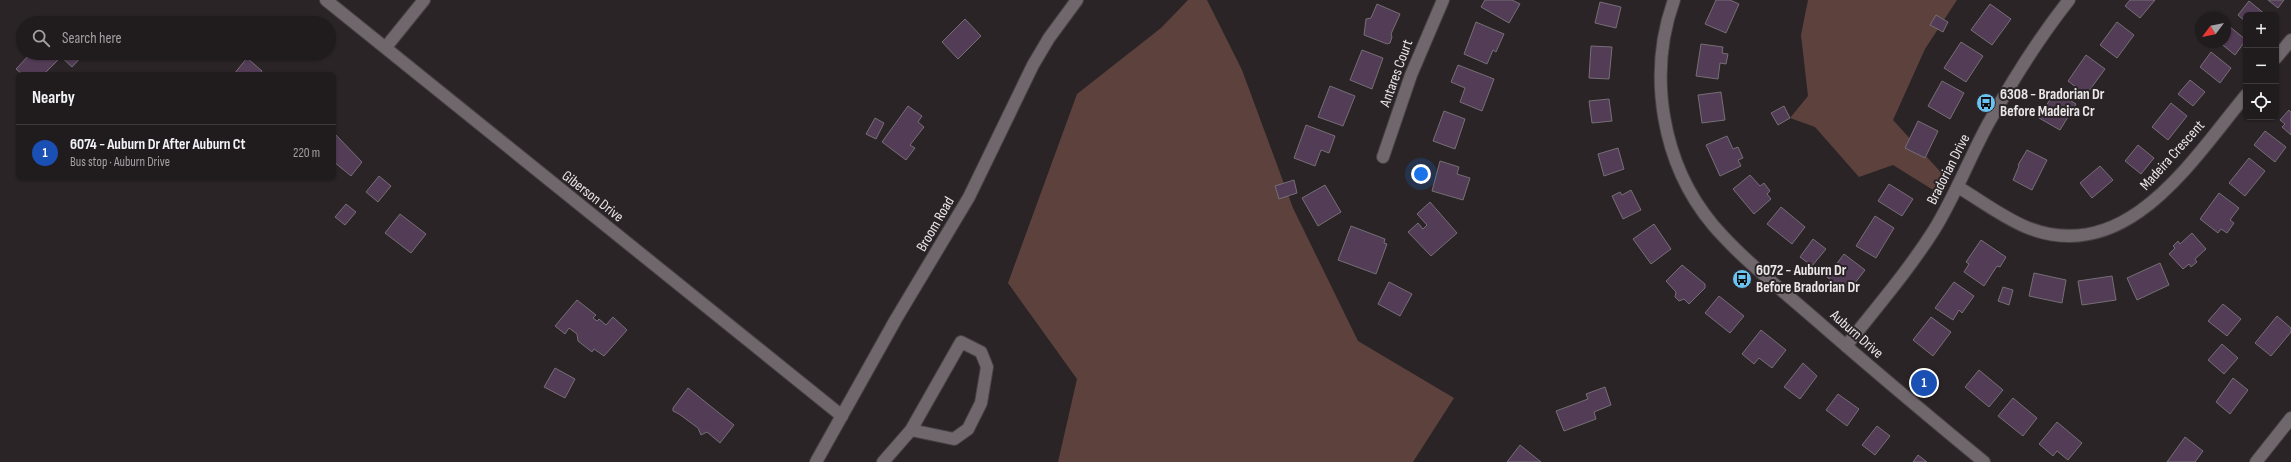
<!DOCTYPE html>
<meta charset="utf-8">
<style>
body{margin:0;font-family:"Sofia Sans Condensed",sans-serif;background:#282426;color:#f1f3f6}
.controls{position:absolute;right:12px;top:12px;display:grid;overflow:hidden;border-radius:6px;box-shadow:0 1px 3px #0004}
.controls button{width:36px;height:36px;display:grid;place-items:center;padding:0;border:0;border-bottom:1px solid #3d393b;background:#201b1d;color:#f1f3f6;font:20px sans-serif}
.compass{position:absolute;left:2195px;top:12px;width:36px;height:36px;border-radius:50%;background:#201b1d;box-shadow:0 1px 3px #0004;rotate:238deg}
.you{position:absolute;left:1421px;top:174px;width:14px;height:14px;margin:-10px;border:3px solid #fff;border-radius:50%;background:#1a73e8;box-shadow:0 0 0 6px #1a73e833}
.badge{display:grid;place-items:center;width:26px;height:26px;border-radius:50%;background:#1a73e8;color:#fff;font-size:13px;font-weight:700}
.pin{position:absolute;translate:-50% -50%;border:2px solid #fff;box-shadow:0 1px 4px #0006}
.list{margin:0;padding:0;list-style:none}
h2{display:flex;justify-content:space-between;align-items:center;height:52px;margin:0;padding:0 16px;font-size:17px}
h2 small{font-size:13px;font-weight:400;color:#a2a1a4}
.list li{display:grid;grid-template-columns:26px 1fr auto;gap:12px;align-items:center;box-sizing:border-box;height:56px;padding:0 16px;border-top:1px solid #3d393b}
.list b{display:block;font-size:15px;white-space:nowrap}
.list p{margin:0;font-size:13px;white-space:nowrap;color:#a2a1a4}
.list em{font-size:13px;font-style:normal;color:#a2a1a4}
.icon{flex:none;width:22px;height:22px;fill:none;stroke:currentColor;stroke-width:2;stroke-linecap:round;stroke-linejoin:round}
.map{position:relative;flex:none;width:2291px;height:462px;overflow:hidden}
.search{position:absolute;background:#201b1d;box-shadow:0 1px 3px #0004;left:16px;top:16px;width:320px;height:44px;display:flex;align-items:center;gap:10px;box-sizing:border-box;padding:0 14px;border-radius:22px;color:#a2a1a4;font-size:15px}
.panel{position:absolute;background:#201b1d;box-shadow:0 1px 3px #0004;left:16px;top:72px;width:320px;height:108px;border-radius:6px}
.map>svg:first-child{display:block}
.green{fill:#5d413c}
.building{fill:#533c56;stroke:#756f75}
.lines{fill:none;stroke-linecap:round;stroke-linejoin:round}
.minor-casing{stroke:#474144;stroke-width:14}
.minor{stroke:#6f676b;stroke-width:12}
.labels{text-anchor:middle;stroke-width:4;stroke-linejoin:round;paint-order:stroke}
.street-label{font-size:15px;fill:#ebe6e8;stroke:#2a2427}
.poi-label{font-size:15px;font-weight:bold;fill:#ebe6e8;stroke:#2a2427;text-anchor:start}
</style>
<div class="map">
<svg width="2291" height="462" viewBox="0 0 2291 462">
<rect width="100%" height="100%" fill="#2a2427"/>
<!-- green -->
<g class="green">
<path d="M 1188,0 L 1207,0 L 1242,70 L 1293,208 L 1358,341 L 1454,398 L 1413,462 L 1058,462 L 1077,379 L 1008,283 L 1077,94 L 1161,28 Z"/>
<path d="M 1808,0 L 1957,0 L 1925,49 L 1893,120 L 1947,179 L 1938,193 L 1893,165 L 1859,177 L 1815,127 L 1790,118 L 1808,96 L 1801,35 Z"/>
</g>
<!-- building -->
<g class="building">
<path d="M 1485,0 L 1512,0 L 1520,4 L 1509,23 L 1481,7 Z"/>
<path d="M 1716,0 L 1730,0 L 1739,4 L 1726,33 L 1705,24 Z"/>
<path d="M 2130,0 L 2155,0 L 2140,18 L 2125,6 Z"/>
<path d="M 2268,0 L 2284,0 L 2278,8 Z"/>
<path d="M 2249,1 L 2266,15 L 2246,15 L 2246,22 L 2238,15 Z"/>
<path d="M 1600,2 L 1621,7 L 1616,28 L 1595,23 Z"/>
<path d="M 1377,4 L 1400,14 L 1391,34 L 1392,37 L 1390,43 L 1387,44 L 1364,35 L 1366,19 L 1371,18 Z"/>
<path d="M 1990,4 L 2011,19 L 1992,45 L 1971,30 Z"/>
<path d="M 1936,15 L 1948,22 L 1943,32 L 1930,25 Z"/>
<path d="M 965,19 L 981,36 L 958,59 L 942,42 Z"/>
<path d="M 1476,22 L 1504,34 L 1496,52 L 1493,50 L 1487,64 L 1464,54 Z"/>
<path d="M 2117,22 L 2134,35 L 2117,58 L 2100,45 Z"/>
<path d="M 2229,26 L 2246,40 L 2235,55 L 2219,42 L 2225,42 L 2225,31 Z"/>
<path d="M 1961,42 L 1983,56 L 1966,82 L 1944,68 Z"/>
<path d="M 1701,44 L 1723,47 L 1722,53 L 1728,54 L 1726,64 L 1720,63 L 1718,79 L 1696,76 Z"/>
<path d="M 1591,46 L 1612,47 L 1609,79 L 1589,78 Z"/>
<path d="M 1362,50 L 1383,58 L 1372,89 L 1350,80 Z"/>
<path d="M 2211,52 L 2231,68 L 2220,83 L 2200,67 Z"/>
<path d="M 31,53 L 45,53 L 48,56 L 50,53 L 58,60 L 44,74 L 22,74 L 16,69 Z"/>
<path d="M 57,53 L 85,53 L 72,67 Z"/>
<path d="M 2086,55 L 2105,69 L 2086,95 L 2068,81 Z"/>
<path d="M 247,58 L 262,71 L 260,74 L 234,74 Z"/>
<path d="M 1458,65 L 1494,79 L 1482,111 L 1460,102 L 1465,88 L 1451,82 Z"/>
<path d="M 2190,80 L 2205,92 L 2193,106 L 2178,94 Z"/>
<path d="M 1942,81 L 1964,93 L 1950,119 L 1928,106 Z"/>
<path d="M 1330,86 L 1355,96 L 1343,126 L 1318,117 Z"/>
<path d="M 2055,91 L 2076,104 L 2060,130 L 2039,118 Z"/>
<path d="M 1721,92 L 1725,120 L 1702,123 L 1698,95 Z"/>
<path d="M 1609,99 L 1612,121 L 1592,123 L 1589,101 Z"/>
<path d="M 2171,103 L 2187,116 L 2168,140 L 2152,127 Z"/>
<path d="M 908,106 L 922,116 L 918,122 L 924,127 L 910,145 L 915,148 L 906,160 L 882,142 Z"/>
<path d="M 1784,106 L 1790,118 L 1778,125 L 1771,113 Z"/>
<path d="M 2289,110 L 2291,112 L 2291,135 L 2282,127 L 2285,124 L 2280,120 Z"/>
<path d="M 1444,111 L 1465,119 L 1455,149 L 1433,141 Z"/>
<path d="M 875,118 L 884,123 L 876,139 L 866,134 Z"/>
<path d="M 1918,121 L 1938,131 L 1925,158 L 1905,148 Z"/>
<path d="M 1306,125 L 1335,136 L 1329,153 L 1321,150 L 1315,166 L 1294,158 Z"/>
<path d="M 2265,131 L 2286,147 L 2275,162 L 2254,145 Z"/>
<path d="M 334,133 L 362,162 L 351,176 L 334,162 Z"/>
<path d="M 1727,136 L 1733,149 L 1738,147 L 1743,158 L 1738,160 L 1741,166 L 1720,176 L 1706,145 Z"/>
<path d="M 2138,145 L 2154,158 L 2141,174 L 2125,161 Z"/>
<path d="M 1618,148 L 1624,169 L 1604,176 L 1598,154 Z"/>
<path d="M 2027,150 L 2047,160 L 2032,190 L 2013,180 L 2019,166 L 2018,165 Z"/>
<path d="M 2249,158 L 2265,171 L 2245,196 L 2229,183 Z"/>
<path d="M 1440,161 L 1459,167 L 1457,174 L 1470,178 L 1463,200 L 1432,191 Z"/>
<path d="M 2100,166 L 2113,180 L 2092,198 L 2080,183 Z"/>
<path d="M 1750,175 L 1760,186 L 1764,183 L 1770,191 L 1767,194 L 1771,199 L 1754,214 L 1733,189 Z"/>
<path d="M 379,176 L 391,186 L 378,202 L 366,192 Z"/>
<path d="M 1294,180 L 1297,193 L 1279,199 L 1275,186 Z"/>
<path d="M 1889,184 L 1913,199 L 1902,216 L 1878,201 Z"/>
<path d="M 1325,185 L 1341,212 L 1318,226 L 1302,198 Z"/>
<path d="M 1631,190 L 1641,210 L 1623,219 L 1612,196 L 1620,192 L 1622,195 Z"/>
<path d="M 2219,193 L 2239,208 L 2230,220 L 2234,223 L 2227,233 L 2221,229 L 2218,233 L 2200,219 Z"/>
<path d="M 1430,202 L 1457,233 L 1431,256 L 1408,232 L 1418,223 L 1423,229 L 1427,225 L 1417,214 Z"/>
<path d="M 346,204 L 356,212 L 345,225 L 335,217 Z"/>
<path d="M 1781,207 L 1805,227 L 1792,244 L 1767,224 Z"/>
<path d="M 400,214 L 426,234 L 411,253 L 385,233 Z"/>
<path d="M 1875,216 L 1894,228 L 1876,258 L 1856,246 Z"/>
<path d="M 1654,224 L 1671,249 L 1651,264 L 1633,239 Z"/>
<path d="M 1351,226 L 1385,239 L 1384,243 L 1387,244 L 1376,274 L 1338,260 Z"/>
<path d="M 2192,233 L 2206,249 L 2195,259 L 2197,262 L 2191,267 L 2189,264 L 2183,269 L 2169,254 L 2175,248 L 2173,246 L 2178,241 L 2180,244 Z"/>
<path d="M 1813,239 L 1826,249 L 1812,266 L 1800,257 Z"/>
<path d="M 1981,240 L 2006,257 L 2000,267 L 1997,266 L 1984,286 L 1964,272 L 1969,264 L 1966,262 Z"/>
<path d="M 1844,254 L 1865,270 L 1848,292 L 1827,277 Z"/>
<path d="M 2160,263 L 2169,285 L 2137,300 L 2127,278 Z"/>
<path d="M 1682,265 L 1705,284 L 1705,288 L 1689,304 L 1684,299 L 1679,301 L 1675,297 L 1676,292 L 1666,281 Z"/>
<path d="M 2034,273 L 2066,280 L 2062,303 L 2029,296 Z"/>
<path d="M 2112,276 L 2116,300 L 2082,305 L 2078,281 Z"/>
<path d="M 1389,282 L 1412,294 L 1400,316 L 1378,304 Z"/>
<path d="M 1954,282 L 1974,296 L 1962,313 L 1959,310 L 1953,320 L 1935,308 Z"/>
<path d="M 2003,287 L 2013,290 L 2009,305 L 1998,301 Z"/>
<path d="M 1719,296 L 1744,316 L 1730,333 L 1705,313 Z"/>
<path d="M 577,300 L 596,315 L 593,318 L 597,321 L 599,319 L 606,325 L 613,317 L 627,330 L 604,356 L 594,349 L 592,352 L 578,341 L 577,334 L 569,328 L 565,334 L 555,326 Z"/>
<path d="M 2223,304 L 2241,319 L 2227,336 L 2208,321 Z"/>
<path d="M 2277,316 L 2291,328 L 2291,332 L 2271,356 L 2255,343 Z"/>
<path d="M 1931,317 L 1951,332 L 1933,356 L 1913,340 Z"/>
<path d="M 1761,330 L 1786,350 L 1772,368 L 1759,358 L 1754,364 L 1742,354 Z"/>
<path d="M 2222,344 L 2238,358 L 2224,374 L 2208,360 Z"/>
<path d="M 1803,363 L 1817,376 L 1800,399 L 1784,387 Z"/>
<path d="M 555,368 L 575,379 L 565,398 L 544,387 Z"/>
<path d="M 1979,370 L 2003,390 L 1989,407 L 1965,387 Z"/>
<path d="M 2233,378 L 2248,390 L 2230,414 L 2216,402 Z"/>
<path d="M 1605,387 L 1611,405 L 1594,412 L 1596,419 L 1564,431 L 1556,411 L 1588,399 L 1586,394 Z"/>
<path d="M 688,388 L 734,425 L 720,443 L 707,432 L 701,435 L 698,428 L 679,414 L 673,411 L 673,408 Z"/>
<path d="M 1838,394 L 1859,409 L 1847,426 L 1826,410 Z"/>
<path d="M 2013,398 L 2037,418 L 2023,436 L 1998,416 Z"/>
<path d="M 2057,422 L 2082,443 L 2068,460 L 2057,451 L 2053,456 L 2039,444 Z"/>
<path d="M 1877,426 L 1890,436 L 1875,455 L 1862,445 Z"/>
<path d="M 2185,437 L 2203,451 L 2195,462 L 2167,462 Z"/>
<path d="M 1520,445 L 1541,462 L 1507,462 Z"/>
<path d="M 1918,455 L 1927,462 L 1913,462 Z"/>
</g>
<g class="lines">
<defs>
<g id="minor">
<path d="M 326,0 L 842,416"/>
<path d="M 1674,0 C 1647,75 1662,164 1713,225 C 1743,260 1781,289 1815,319 C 1871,368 1927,415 1984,462"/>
<path d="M 386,47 L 424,0"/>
<path d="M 2276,58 L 2291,40"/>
<path d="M 1383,157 L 1411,75 L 1443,0"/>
<path d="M 1958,187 C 1980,200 2002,217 2026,227 C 2126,268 2192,160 2246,95"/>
<path d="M 1846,346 C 1876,308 1908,271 1934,230 C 1955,196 1969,159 1988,124 C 2012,81 2038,39 2069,0"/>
<path d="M 816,462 L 896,319 L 969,197 L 1033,65 L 1049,38 L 1077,0"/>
<path d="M 883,462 L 911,430 L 961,342 L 981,352 L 987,367 L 981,403 L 968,429 L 954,439 L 911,430"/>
<path d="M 2256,462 L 2291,418"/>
</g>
</defs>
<!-- minor casing -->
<use href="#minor" class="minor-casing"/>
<!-- minor -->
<use href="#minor" class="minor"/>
</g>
<!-- icons -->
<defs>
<symbol id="bus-disc" viewBox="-11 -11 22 22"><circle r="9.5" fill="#6ac3f1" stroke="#2a2427"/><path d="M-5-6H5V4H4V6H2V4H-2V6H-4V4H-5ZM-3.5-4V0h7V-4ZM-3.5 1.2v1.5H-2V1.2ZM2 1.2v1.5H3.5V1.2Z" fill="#111"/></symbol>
</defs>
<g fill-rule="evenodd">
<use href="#bus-disc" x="1975" y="92" width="22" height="22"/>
<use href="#bus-disc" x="1731" y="268" width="22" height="22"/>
</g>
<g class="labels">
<!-- street labels -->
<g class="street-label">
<text transform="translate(1396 73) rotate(-70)" y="5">Antares Court</text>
<text transform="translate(2172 155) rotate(-48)" y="5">Madeira Crescent</text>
<text transform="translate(1948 169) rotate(-63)" y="5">Bradorian Drive</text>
<text transform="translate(593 196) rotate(38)" y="5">Giberson Drive</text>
<text transform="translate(935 224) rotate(-60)" y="5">Broom Road</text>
<text transform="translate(1857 334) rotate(41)" y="5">Auburn Drive</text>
</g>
<!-- poi labels -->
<g class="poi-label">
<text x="2000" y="99">6308 - Bradorian Dr<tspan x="2000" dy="17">Before Madeira Cr</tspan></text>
<text x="1756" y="275">6072 - Auburn Dr<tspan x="1756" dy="17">Before Bradorian Dr</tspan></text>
</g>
</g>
</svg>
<div class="controls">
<button>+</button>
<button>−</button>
<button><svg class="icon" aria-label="locate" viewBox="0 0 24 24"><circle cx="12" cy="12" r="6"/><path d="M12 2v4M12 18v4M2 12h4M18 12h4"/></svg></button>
</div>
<svg class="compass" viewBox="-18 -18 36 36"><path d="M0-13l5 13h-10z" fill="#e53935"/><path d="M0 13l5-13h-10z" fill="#a2a1a4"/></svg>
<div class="you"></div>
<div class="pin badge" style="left:1924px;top:383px;background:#1a4fb4">1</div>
<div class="search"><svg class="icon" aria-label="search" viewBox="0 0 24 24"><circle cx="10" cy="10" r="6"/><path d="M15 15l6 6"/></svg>Search here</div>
<section class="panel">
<h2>Nearby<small></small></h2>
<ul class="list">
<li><span class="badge" style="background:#1a4fb4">1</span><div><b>6074 - Auburn Dr After Auburn Ct</b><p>Bus stop · Auburn Drive</p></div><em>220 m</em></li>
</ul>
</section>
</div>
